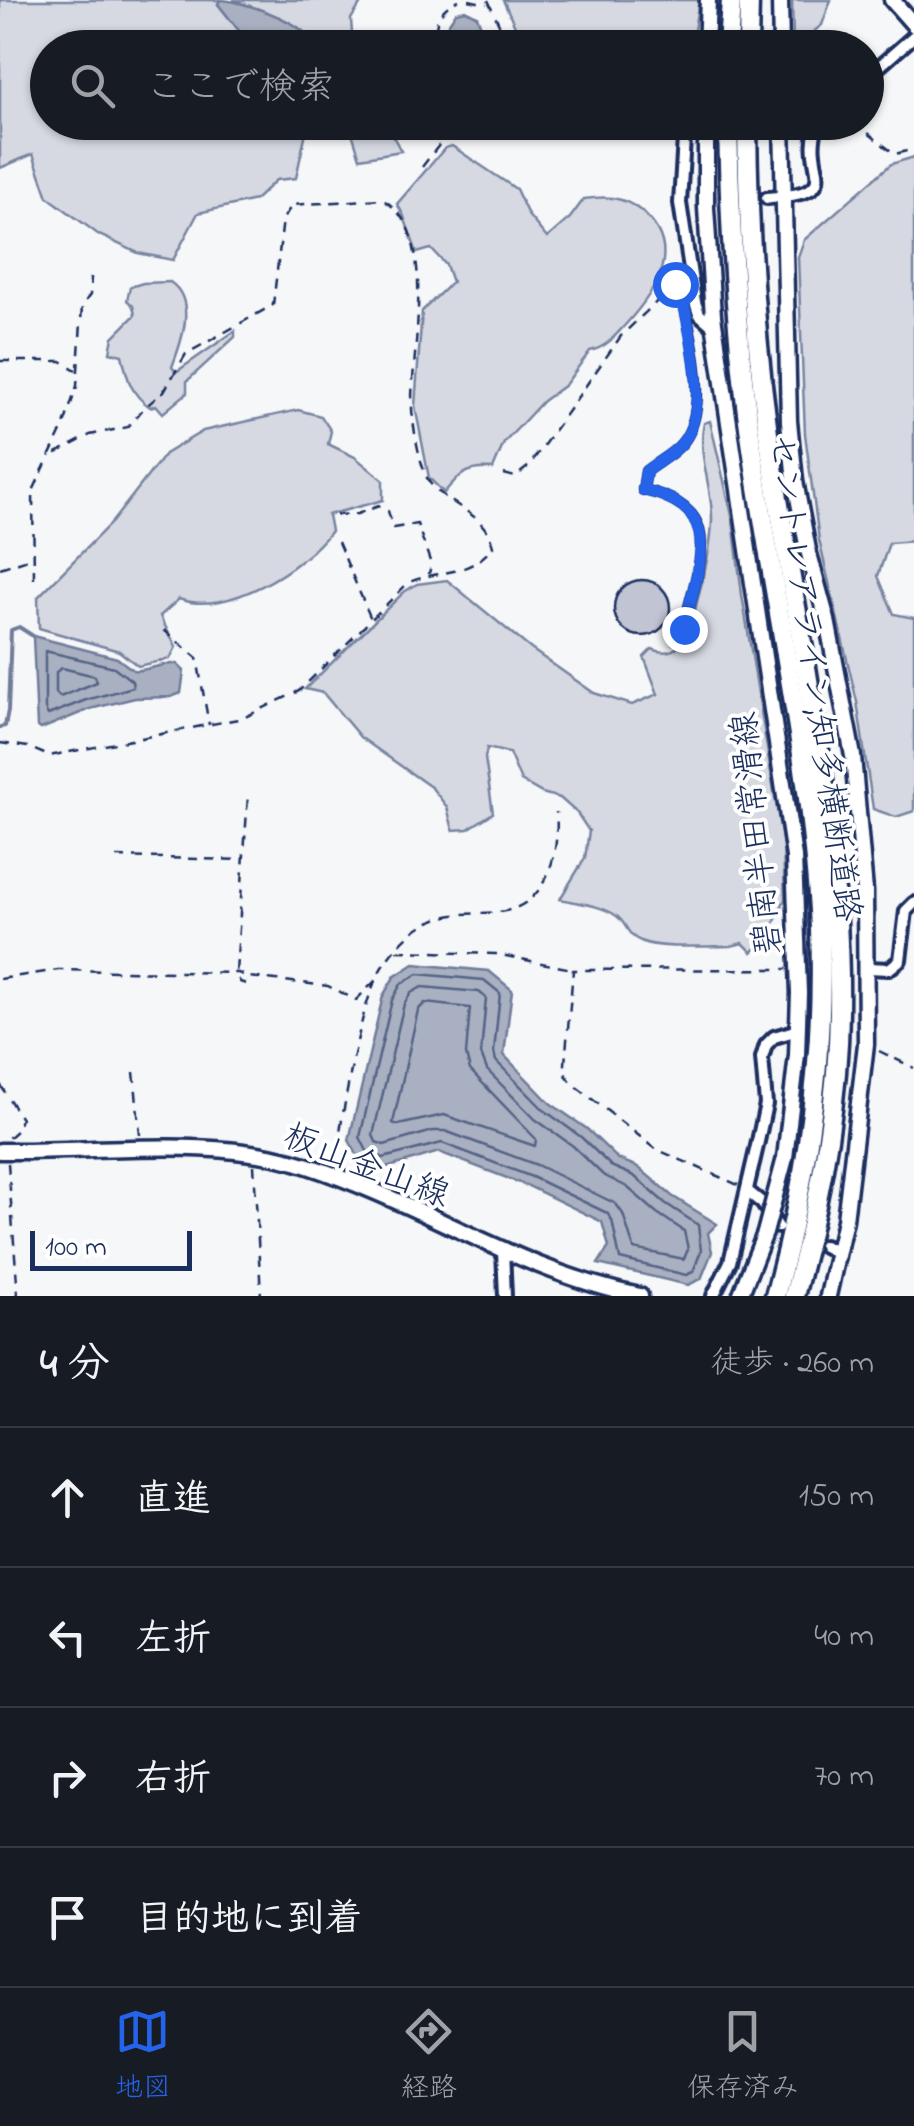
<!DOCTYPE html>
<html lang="ja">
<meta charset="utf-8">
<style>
body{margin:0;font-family:"Indie Flower","Klee One",sans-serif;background:#20242c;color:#f1f3f6}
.scale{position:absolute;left:30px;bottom:25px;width:162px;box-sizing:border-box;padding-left:10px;border:5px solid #1b2f5e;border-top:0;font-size:28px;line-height:35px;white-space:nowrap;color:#1b2f5e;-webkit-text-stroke:8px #fff;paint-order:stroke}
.stop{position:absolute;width:30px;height:30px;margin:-22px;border:8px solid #2563eb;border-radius:50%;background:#fff}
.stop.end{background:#2563eb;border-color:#fff;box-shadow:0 2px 10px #0008}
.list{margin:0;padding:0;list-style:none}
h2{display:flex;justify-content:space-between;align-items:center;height:130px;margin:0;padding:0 40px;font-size:42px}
h2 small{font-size:32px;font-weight:400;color:#9ea1a6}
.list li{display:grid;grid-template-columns:65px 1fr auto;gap:30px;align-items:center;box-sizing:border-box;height:140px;padding:0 40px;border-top:2px solid #363941}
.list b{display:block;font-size:38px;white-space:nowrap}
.list em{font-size:32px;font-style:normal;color:#9ea1a6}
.icon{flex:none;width:55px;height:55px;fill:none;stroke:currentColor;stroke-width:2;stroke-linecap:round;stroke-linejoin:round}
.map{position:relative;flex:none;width:914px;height:1296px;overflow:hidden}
.search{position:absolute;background:#171b24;box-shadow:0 2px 8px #0004;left:30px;right:30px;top:30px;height:110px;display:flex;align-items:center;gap:25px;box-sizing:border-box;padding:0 35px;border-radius:55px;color:#9ea1a6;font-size:38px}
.sheet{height:690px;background:#171b24}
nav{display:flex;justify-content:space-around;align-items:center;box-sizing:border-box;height:140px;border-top:2px solid #363941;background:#171b24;font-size:28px;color:#9ea1a6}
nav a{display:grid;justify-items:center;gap:5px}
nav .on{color:#2563eb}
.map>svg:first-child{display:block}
.green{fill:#d6d9e2;stroke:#7884a0;stroke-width:2.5}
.water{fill:#a9b0c1;stroke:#707c99;stroke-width:2.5}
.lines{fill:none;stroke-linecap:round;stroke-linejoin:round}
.shore{stroke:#546386;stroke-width:2.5}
.stream{stroke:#707c99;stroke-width:4}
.building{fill:#c0c4d3;stroke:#1b2f5e;stroke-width:2.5}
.street-tunnel{stroke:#cacfda;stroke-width:10;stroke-dasharray:10 5;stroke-linecap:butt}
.lane-casing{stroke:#1b2f5e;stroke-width:12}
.street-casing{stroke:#1b2f5e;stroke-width:18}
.secondary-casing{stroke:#1b2f5e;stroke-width:21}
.highway-casing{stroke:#1b2f5e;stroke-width:25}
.path{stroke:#1b2f5e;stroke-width:2.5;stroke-dasharray:10 8;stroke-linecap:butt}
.lane{stroke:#fff;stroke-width:5}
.street{stroke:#fff;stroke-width:10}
.secondary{stroke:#fff;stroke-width:14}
.highway{stroke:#fff;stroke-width:18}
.secondary-bridge-casing{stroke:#1b2f5e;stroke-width:21;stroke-linecap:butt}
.secondary-bridge{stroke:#fff;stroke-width:14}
.route{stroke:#2563eb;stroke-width:12}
.labels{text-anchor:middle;stroke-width:8;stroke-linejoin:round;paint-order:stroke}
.street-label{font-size:35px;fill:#1b2f5e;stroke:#fff}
</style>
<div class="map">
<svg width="914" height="1296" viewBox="0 0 914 1296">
<rect width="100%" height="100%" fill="#f6f7f9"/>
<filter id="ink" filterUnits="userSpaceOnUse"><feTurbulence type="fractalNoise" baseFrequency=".01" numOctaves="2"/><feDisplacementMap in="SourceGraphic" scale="20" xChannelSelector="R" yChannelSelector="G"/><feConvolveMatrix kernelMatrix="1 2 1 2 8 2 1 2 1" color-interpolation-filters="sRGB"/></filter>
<g filter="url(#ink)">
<!-- green -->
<g class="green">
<path d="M 0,0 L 220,0 L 218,4 L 252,47 L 48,48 L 48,122 L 333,123 L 307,127 L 296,178 L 276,180 L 255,200 L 198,213 L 173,260 L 138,253 L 99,235 L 48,197 L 33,154 L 0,168 Z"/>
<path d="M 233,0 L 363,0 L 351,19 L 353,48 L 305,47 L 310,40 L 263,11 Z"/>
<path d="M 503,0 L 699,0 L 691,48 L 553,47 L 516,28 Z"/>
<path d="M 792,0 L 831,0 L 822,25 L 799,43 L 793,41 Z"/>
<path d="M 349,123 L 386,123 L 401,151 L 360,158 Z"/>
<path d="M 452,146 L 516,189 L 528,215 L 547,238 L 570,218 L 584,199 C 606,196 623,196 641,211 C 685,248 656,291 626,324 C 614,337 607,347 590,351 L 565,385 L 543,401 L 504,443 L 493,469 C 468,467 459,474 444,493 L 429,478 L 415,406 L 422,311 L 452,282 L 446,265 L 431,249 L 417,253 L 403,214 L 397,204 L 445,148 Z"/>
<path d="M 914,157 L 914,541 L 889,543 L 878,576 L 894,614 L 914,618 L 914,811 L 896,817 L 873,809 L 857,702 L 819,540 L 805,434 L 798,257 L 804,240 L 891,164 Z"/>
<path d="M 170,282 C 197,300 182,341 172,367 L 176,372 L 235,331 L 235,337 L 187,381 L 187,393 L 163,413 L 156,405 L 150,407 C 130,394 127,377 122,355 L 110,352 L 113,337 L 135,315 L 133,306 L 127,300 L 130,287 L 143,283 Z"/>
<path d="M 298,410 L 321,416 L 331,431 L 328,444 L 355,457 L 383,480 L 383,500 L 328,515 L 331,531 C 303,568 227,617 179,599 L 160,616 L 176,647 L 170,659 L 138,666 L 119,651 L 39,628 L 38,597 L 112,522 L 165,454 L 203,431 Z"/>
<path d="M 710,421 L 733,520 L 742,595 L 783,846 L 785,899 L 767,939 L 752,952 L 743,943 L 731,946 C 710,946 660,949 643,942 C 629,937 629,930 621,920 C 609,906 578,903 560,899 L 585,858 L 589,831 L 577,813 L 560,798 L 542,793 L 521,781 L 509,753 L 487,748 L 485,758 L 493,813 L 468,829 L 453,830 L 447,807 L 432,788 L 360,737 L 323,693 L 305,689 L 404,592 L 417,584 L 447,580 L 531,649 L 594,693 L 632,705 L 658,694 L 644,657 L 652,649 C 668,656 678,649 689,637 C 696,601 712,554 712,518 C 712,486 697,455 704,423 Z"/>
</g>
<!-- water -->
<g class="water">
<path d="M 220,0 C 241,0 303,22 310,40 L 305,47 L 252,47 L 218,4 Z"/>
<path d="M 465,10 L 477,16 L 482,29 L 495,41 L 493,47 L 449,47 L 448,24 L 456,12 Z"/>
<path d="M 33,636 L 117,658 L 133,670 C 146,672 159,663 177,664 L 184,671 L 181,693 L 171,697 L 135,698 L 90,709 L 41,729 L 37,726 Z"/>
<path d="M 414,964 L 489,971 L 512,990 L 504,1055 L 550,1103 L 587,1129 L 618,1159 L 638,1167 L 672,1196 L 717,1224 L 708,1233 L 712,1252 L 701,1279 L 688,1285 L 598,1264 L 609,1247 L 602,1222 L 528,1186 L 439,1152 L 383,1169 L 360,1160 L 349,1140 L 383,996 L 394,977 Z"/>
</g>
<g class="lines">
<!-- shore -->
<g class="shore">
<path d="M 45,651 L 114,667 L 132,681 L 133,687 L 86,700 L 48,715 L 45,709 Z"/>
<path d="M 62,668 L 95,676 L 97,682 L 60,697 L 56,693 L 56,672 Z"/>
<path d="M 418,974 L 484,980 L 500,993 L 494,1052 L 496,1061 L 544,1110 L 581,1137 L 611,1166 L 634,1176 L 665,1203 L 698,1225 L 701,1251 L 693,1272 L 686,1275 L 620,1259 L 612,1220 L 607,1213 L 532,1177 L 442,1143 L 383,1158 L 367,1151 L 360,1137 L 392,1000 L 401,984 Z"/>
<path d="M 422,987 L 479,992 L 486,998 L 481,1054 L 487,1070 L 535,1119 L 573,1146 L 603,1175 L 627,1187 L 657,1213 L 684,1231 L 688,1249 L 684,1259 L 634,1249 L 623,1214 L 616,1204 L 537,1165 L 445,1131 L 433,1131 L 384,1145 L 376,1142 L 373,1135 L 404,1004 L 411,993 Z"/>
<path d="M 425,1003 L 470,1008 L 466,1054 L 470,1070 L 536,1139 L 535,1146 L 444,1115 L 398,1125 L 393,1123 L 418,1010 Z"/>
</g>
<!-- stream -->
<path class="stream" d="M 0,727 L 5,726 L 8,711 L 11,630 L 19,627 L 33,636"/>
</g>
<!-- building -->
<circle class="building" cx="642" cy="608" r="28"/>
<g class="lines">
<!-- street-tunnel -->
<path class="street-tunnel" d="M 695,201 L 731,200"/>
<defs>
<path id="lane" d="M 675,639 L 684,629 C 697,563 730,509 643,490 L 646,471 C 659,461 679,451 687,436 C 710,397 688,323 679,282 L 688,272"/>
<g id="street">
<path d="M 866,78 L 914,36"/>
<path d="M 685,122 L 680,203 L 695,302 L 699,314 L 714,327"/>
<path d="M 767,198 C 854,192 797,169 819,122"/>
<path d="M 868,968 L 889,969 L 900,960 L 906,911 L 914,903"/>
<path d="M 747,1191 L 762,1203 L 778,1227"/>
<path d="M 824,1246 L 838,1253"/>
<path d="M 503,1251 L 505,1296"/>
<path d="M 713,1296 L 730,1262 L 757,1146 L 766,1104 L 762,1058 L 766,1045 L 774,1037 L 798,1030"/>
</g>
<g id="secondary">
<path d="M 780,0 L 781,48"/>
<path d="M 892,0 L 914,25"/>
<path d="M 706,48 L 708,0"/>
<path d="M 706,122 L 706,208 L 713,316 L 794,857 L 799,993 L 797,1055 L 785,1158"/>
<path d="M 782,122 L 789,421 L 795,481 L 808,550 L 827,620 L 853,756 L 865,891 L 866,1044 L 845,1220 L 828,1296"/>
<path d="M 0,1151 C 97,1153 212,1135 305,1165 C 420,1202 521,1272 640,1296"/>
</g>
<g id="highway">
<path d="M 728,48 L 731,0"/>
<path d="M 748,48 L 749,0"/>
<path d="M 728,122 C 730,234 736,345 753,455 C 776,612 812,769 820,928 C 825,1053 808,1177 775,1296"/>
<path d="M 747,122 C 748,226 754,330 768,433 C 795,625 842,817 839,1012 C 838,1108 819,1204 794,1296"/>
</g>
</defs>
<!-- lane casing -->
<use href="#lane" class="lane-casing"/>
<!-- street casing -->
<use href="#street" class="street-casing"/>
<!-- secondary casing -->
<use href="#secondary" class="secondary-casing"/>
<!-- highway casing -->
<use href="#highway" class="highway-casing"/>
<!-- path -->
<g class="path">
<path d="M 469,0 L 487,4"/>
<path d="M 488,0 L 499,24 L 502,40 L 514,48"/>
<path d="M 438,48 C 432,26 437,9 459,0"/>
<path d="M 630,122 L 649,128 L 672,126"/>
<path d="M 854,122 L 895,154 L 914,149"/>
<path d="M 422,167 L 457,122"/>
<path d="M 0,361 L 61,361 L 76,370"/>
<path d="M 504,474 L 515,477 L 529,466 L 621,336 L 671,288"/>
<path d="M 336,515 L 357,514 L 379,506 L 388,511 L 393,528 L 417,524 L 431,564 L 429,574"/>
<path d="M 338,542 L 371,619"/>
<path d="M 0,568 L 31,558"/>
<path d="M 34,579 L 33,491 L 64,425 L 77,386 L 82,306 L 90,295 L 91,277"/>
<path d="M 164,630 L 197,658 L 209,725"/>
<path d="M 0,743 L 28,747 L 49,756 L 243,718 L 299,691 L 408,583 C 439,568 466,579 493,547 C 486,512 449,507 430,483 C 420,469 413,426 412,409 C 410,356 441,228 381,199 L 292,205 L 283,219 L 273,305 L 186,354 L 164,391 L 143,409 L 128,427 L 90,435 L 51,456"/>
<path d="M 116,857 L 240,860"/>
<path d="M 397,951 L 496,954 L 572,969"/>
<path d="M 0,979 L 58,970 L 238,973 L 249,977 L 328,986 L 356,1000 L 375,981"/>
<path d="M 246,984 L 240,982 L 236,973 L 248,795"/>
<path d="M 879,1051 L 914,1068"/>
<path d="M 134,1072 L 140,1135"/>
<path d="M 0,1084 L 21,1119 L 17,1130 L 8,1138"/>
<path d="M 8,1163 L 18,1296"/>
<path d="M 254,1165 L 261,1296"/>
<path d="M 334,1165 C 344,1114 358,1003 384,964 C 394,949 412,929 429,922 C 452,911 480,915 505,911 C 549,903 560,849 556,812"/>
<path d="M 738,1185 L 656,1149 L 574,1085 L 566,1075 L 565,1064 L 573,970 L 787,969"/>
</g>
<!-- lane -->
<use href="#lane" class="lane"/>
<!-- street -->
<use href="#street" class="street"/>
<!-- secondary -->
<use href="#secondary" class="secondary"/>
<!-- highway -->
<use href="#highway" class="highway"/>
<defs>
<path id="secondary-bridge" d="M 740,1296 L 765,1233 L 785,1158"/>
</defs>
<!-- secondary-bridge casing -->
<use href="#secondary-bridge" class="secondary-bridge-casing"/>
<!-- secondary-bridge -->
<use href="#secondary-bridge" class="secondary-bridge"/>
</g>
</g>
<g class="lines" filter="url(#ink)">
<!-- route -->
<path class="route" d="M 675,284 L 679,282 C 687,323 710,397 687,436 C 679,451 659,461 646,471 L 643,490 C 729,509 697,564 684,629"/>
</g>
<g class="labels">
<!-- street labels -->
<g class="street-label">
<text transform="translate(816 677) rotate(82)" y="12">セントレアライン;知多横断道路</text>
<text transform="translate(755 834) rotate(-96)" y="12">碧南半田常滑線</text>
<text transform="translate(367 1164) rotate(21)" y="12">板山金山線</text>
</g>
</g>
</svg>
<div class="scale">100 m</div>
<div class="stop" style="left:675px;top:284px"></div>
<div class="stop end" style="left:684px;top:629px"></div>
<div class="search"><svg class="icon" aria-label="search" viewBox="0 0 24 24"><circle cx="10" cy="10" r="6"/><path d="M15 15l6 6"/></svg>ここで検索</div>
</div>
<section class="sheet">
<h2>4 分<small>徒歩 · 260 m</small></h2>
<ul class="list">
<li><svg class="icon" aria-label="ahead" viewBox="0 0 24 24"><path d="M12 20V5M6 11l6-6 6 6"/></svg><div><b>直進</b></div><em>150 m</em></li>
<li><svg class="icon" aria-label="left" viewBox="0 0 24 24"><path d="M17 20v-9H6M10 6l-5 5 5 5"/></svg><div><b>左折</b></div><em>40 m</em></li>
<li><svg class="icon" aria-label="right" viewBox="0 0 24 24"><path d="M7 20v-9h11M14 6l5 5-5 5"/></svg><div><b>右折</b></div><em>70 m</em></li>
<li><svg class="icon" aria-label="arrive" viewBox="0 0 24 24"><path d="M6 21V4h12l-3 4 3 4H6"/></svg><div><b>目的地に到着</b></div></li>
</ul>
</section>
<nav>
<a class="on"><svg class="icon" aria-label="map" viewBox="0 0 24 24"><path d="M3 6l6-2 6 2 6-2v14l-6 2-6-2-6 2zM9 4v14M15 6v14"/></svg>地図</a>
<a><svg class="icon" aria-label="directions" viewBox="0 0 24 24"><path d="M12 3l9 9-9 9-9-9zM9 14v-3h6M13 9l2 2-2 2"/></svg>経路</a>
<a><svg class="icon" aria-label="saved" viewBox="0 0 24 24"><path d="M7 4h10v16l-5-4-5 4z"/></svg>保存済み</a>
</nav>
